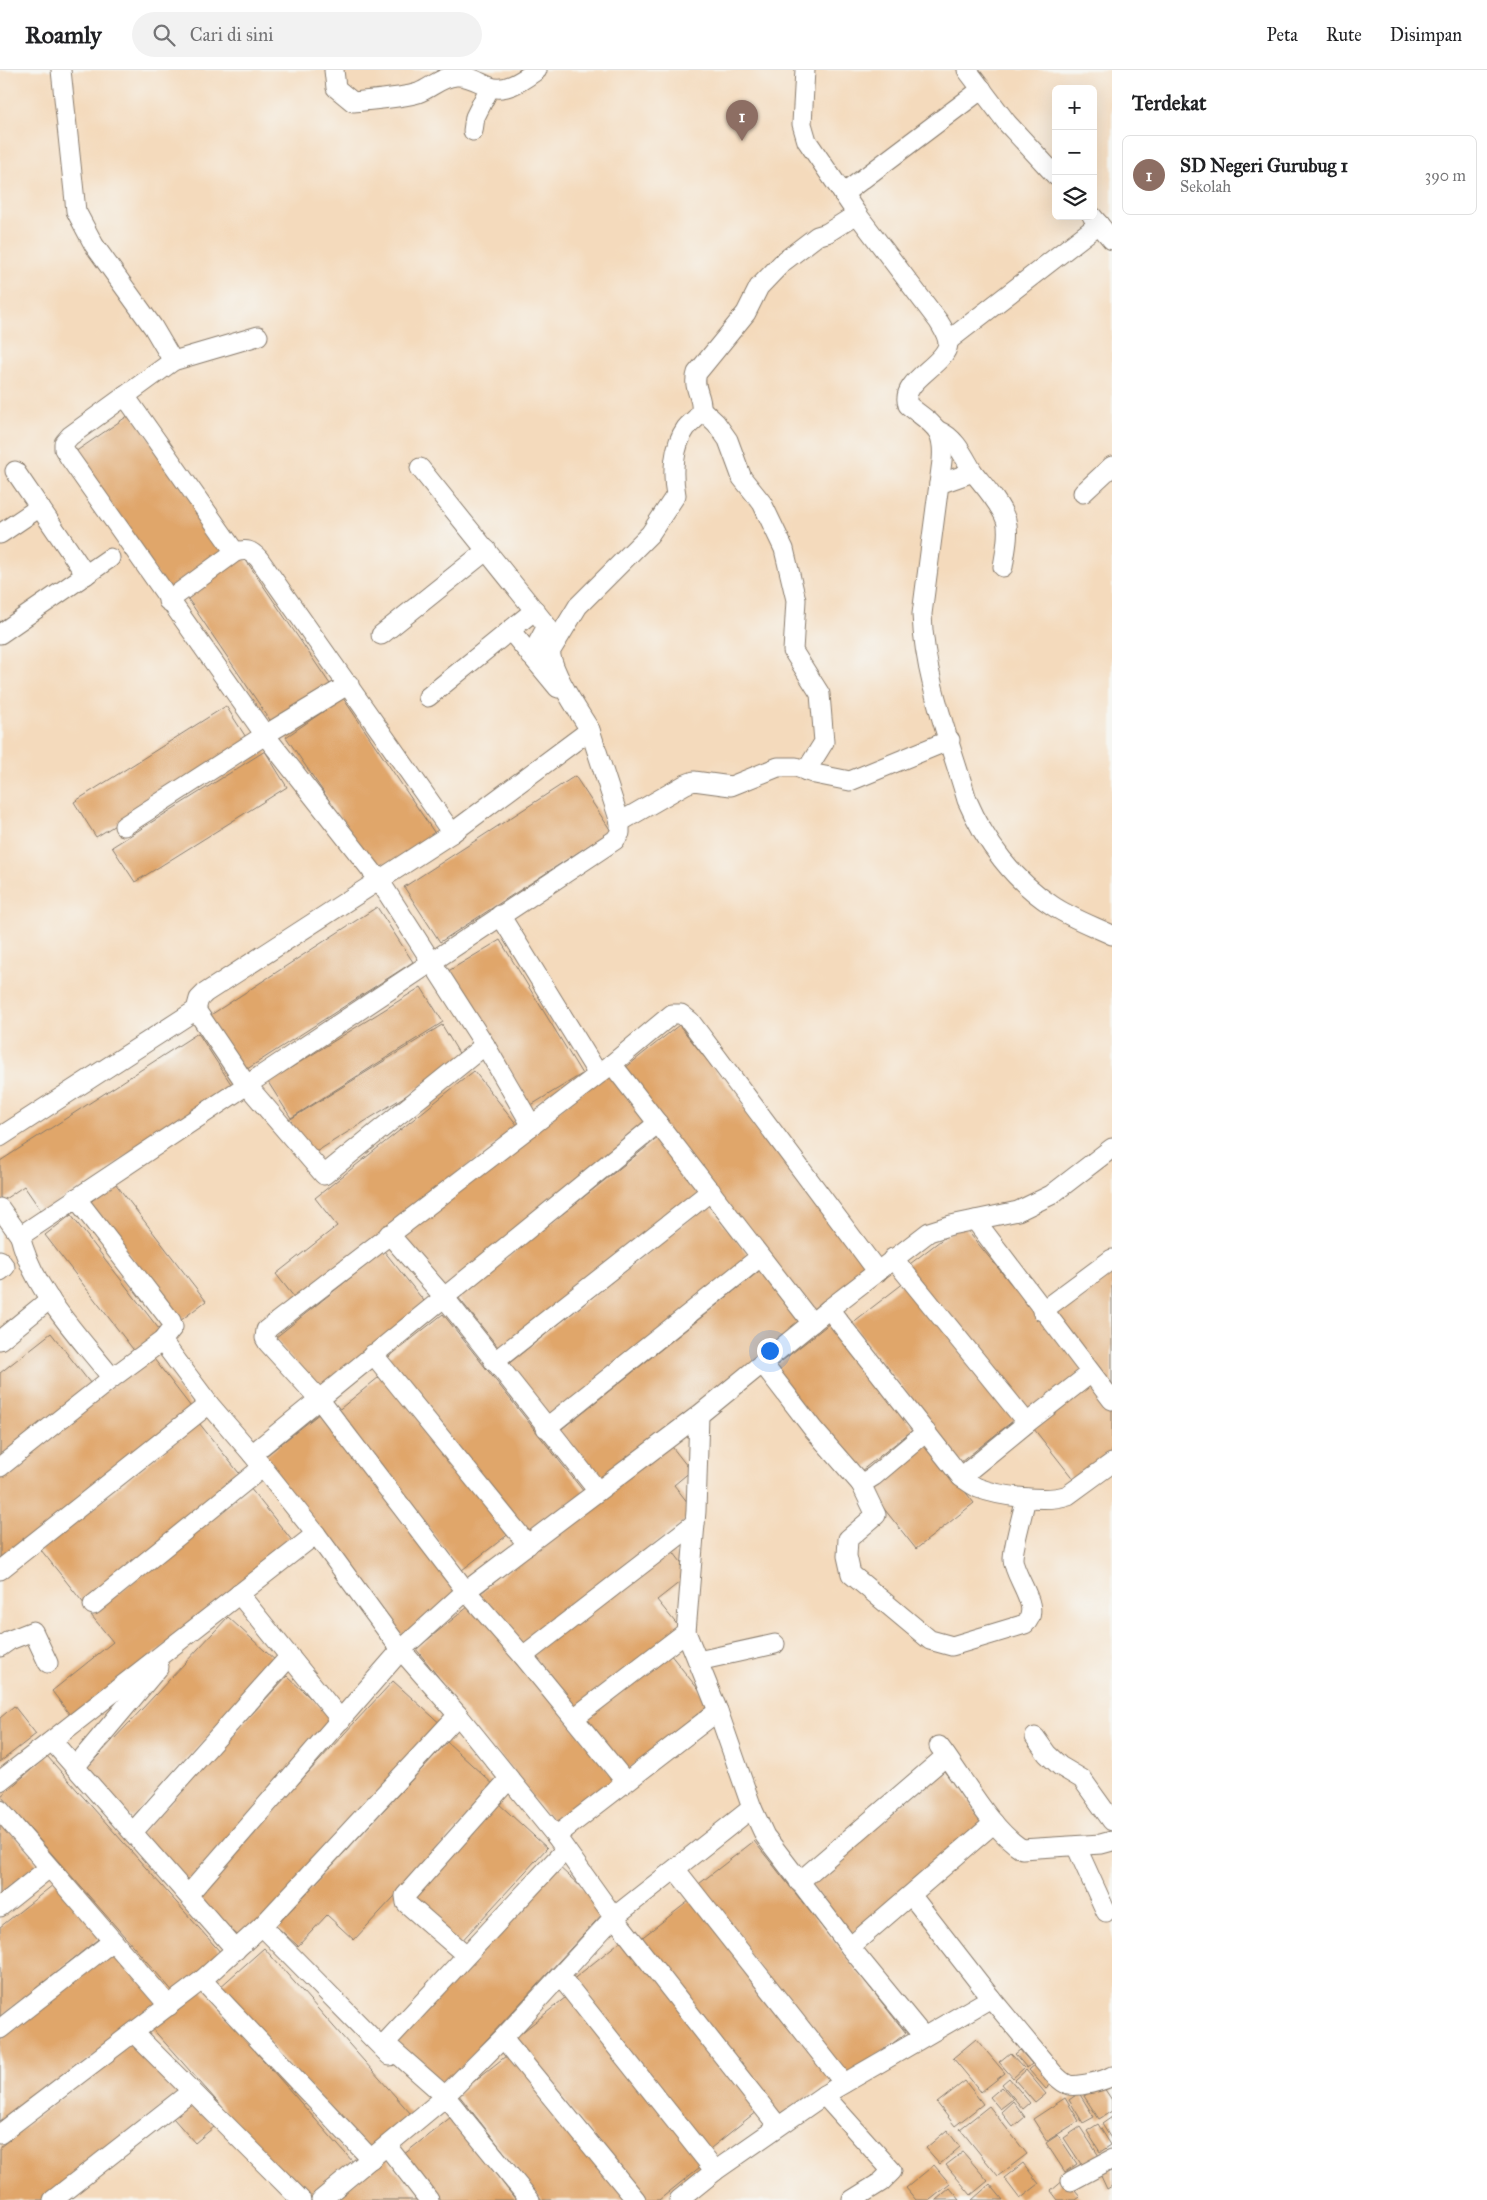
<!DOCTYPE html>
<html lang="id">
<meta charset="utf-8">
<style>
body{margin:0;font-family:"IM FELL Great Primer",serif;background:#f2f2f2;color:#202124}
.controls{position:absolute;right:15px;top:15px;display:grid;overflow:hidden;border-radius:8px;box-shadow:0 5px 20px #0002}
.controls button{width:45px;height:45px;display:grid;place-items:center;padding:0;border:0;border-bottom:1px solid #e0e0e0;background:#fff;color:#202124;font:25px sans-serif}
.you{position:absolute;left:769px;top:1280px;width:18px;height:18px;margin:-12px;border:4px solid #fff;border-radius:50%;background:#1a73e8;box-shadow:0 0 0 8px #1a73e833}
.badge{display:grid;place-items:center;width:32px;height:32px;border-radius:50%;background:#1f6fb2;color:#fff;font-size:16px;font-weight:700}
.pin{position:absolute;translate:-50% -41px;filter:drop-shadow(0 1px 2px #0008)}
.pin::after{content:'';position:absolute;top:26px;width:18px;height:15px;background:inherit;clip-path:polygon(0 0,100% 0,50% 100%)}
.list{margin:0;padding:0;list-style:none}
h2{display:flex;justify-content:space-between;align-items:center;height:65px;margin:0;padding:0 20px;font-size:21px}
h2 small{font-size:16px;font-weight:400;color:#757577}
.list li{display:grid;grid-template-columns:32px 1fr auto;gap:15px;align-items:center;box-sizing:border-box;height:80px;margin:0 10px 10px;padding:0 10px;border:1px solid #e0e0e0;border-radius:8px}
.list b{display:block;font-size:19px;white-space:nowrap}
.list p{margin:0;font-size:16px;white-space:nowrap;color:#757577}
.list em{font-size:16px;font-style:normal;color:#757577}
.icon{flex:none;width:28px;height:28px;fill:none;stroke:currentColor;stroke-width:2;stroke-linecap:round;stroke-linejoin:round}
.map{position:relative;flex:none;width:1112px;height:2130px;overflow:hidden}
header{display:flex;align-items:center;gap:30px;box-sizing:border-box;height:70px;padding:0 25px;background:#fff;border-bottom:1px solid #e0e0e0}
header strong{font-size:24px}
nav{display:flex;gap:28px;margin-inline-start:auto;font-size:18px}
.search{width:350px;height:45px;background:#f2f2f2;display:flex;align-items:center;gap:12px;box-sizing:border-box;padding:0 18px;border-radius:28px;color:#757577;font-size:19px}
main{display:flex}
aside{flex:1;background:#fff}
.map>svg:first-child{display:block}
.building{fill:#e0a66a}
.lines{fill:none;stroke-linecap:round;stroke-linejoin:round}
.minor-casing{stroke:#887b6c;stroke-width:21}
.minor{stroke:#fff;stroke-width:19}
</style>
<header>
<strong>Roamly</strong>
<div class="search"><svg class="icon" aria-label="search" viewBox="0 0 24 24"><circle cx="10" cy="10" r="6"/><path d="M15 15l6 6"/></svg>Cari di sini</div>
<nav><a>Peta</a><a>Rute</a><a>Disimpan</a></nav>
</header>
<main>
<div class="map">
<svg width="1112" height="2130" viewBox="0 0 1112 2130">
<rect width="100%" height="100%" fill="#f6f6f2"/>
<filter id="ink" filterUnits="userSpaceOnUse"><feTurbulence type="fractalNoise" baseFrequency=".02" numOctaves="2"/><feDisplacementMap in="SourceGraphic" scale="10" xChannelSelector="R" yChannelSelector="G"/><feConvolveMatrix kernelMatrix="1 2 1 2 8 2 1 2 1" color-interpolation-filters="sRGB"/></filter>
<filter id="wash" filterUnits="userSpaceOnUse"><feTurbulence type="fractalNoise" baseFrequency=".0096" numOctaves="4" result="noise"/><feDisplacementMap in="SourceGraphic" scale="20" xChannelSelector="R" yChannelSelector="G"/><feGaussianBlur stdDeviation="1.12" result="paint"/><feColorMatrix in="noise" values="0 0 0 0 0 0 0 0 0 0 0 0 0 0 0 0 0 1.4 0 .05"/><feComposite in="paint" operator="in"/></filter>
<g filter="url(#wash)">
<rect width="100%" height="100%" fill="#f4dabc"/>
<g id="blocks">
<!-- building -->
<g class="building">
<path d="M 132,343 L 226,480 L 168,520 L 75,382 Z"/>
<path d="M 241,483 L 334,620 L 274,656 L 184,523 Z"/>
<path d="M 343,628 L 436,765 L 379,804 L 286,667 Z"/>
<path d="M 226,636 L 249,672 L 96,767 L 74,732 Z"/>
<path d="M 265,681 L 287,717 L 135,812 L 112,777 Z"/>
<path d="M 575,706 L 611,761 L 440,872 L 404,817 Z"/>
<path d="M 377,837 L 413,892 L 241,1003 L 206,948 Z"/>
<path d="M 500,870 L 582,1004 L 528,1037 L 445,903 Z"/>
<path d="M 421,917 L 443,952 L 291,1048 L 268,1012 Z"/>
<path d="M 442,955 L 463,990 L 311,1085 L 289,1050 Z"/>
<path d="M 679,955 L 872,1199 L 813,1246 L 620,1002 Z"/>
<path d="M 198,963 L 233,1017 L 42,1142 L 24,1116 L 2,1131 L 0,1127 L 0,1091 Z"/>
<path d="M 474,1001 L 518,1056 L 298,1232 L 276,1204 L 337,1156 L 315,1128 Z"/>
<path d="M 607,1002 L 651,1057 L 445,1221 L 401,1166 Z"/>
<path d="M 664,1063 L 708,1118 L 502,1282 L 458,1227 Z"/>
<path d="M 115,1113 L 206,1231 L 180,1251 L 89,1133 Z"/>
<path d="M 708,1135 L 752,1190 L 546,1354 L 502,1299 Z"/>
<path d="M 71,1145 L 162,1263 L 136,1283 L 45,1165 Z"/>
<path d="M 962,1154 L 1011,1214 L 1030,1233 L 1086,1303 L 1027,1350 L 906,1197 Z"/>
<path d="M 384,1181 L 428,1236 L 318,1322 L 275,1268 Z"/>
<path d="M 763,1198 L 807,1254 L 602,1417 L 558,1362 Z"/>
<path d="M 1107,1198 L 1112,1204 L 1112,1324 L 1048,1244 Z"/>
<path d="M 909,1209 L 1018,1347 L 961,1392 L 852,1253 Z"/>
<path d="M 443,1244 L 584,1422 L 526,1468 L 385,1290 Z"/>
<path d="M 830,1253 L 914,1359 L 856,1405 L 772,1299 Z"/>
<path d="M 51,1263 L 94,1318 L 0,1393 L 0,1303 Z"/>
<path d="M 151,1285 L 194,1341 L 0,1496 L 0,1405 Z"/>
<path d="M 384,1303 L 510,1463 L 462,1500 L 336,1342 Z"/>
<path d="M 1088,1308 L 1112,1337 L 1112,1388 L 1078,1415 L 1030,1354 Z"/>
<path d="M 320,1343 L 461,1521 L 403,1567 L 262,1389 Z"/>
<path d="M 199,1353 L 243,1408 L 85,1535 L 41,1480 Z"/>
<path d="M 924,1369 L 974,1433 L 916,1479 L 866,1416 Z"/>
<path d="M 669,1373 L 691,1401 L 674,1415 L 695,1442 L 521,1581 L 477,1526 Z"/>
<path d="M 250,1418 L 294,1473 L 73,1649 L 52,1621 L 113,1572 L 91,1545 Z"/>
<path d="M 668,1475 L 690,1504 L 657,1530 L 679,1557 L 575,1640 L 531,1585 Z"/>
<path d="M 474,1532 L 615,1710 L 557,1757 L 416,1579 Z"/>
<path d="M 228,1547 L 277,1592 L 132,1748 L 83,1702 Z"/>
<path d="M 666,1579 L 710,1634 L 623,1704 L 579,1648 Z"/>
<path d="M 287,1606 L 336,1652 L 189,1811 L 140,1765 Z"/>
<path d="M 393,1611 L 443,1656 L 244,1871 L 194,1826 Z"/>
<path d="M 14,1636 L 36,1664 L 0,1692 L 0,1648 Z"/>
<path d="M 447,1672 L 496,1717 L 354,1870 L 327,1845 L 298,1876 L 276,1856 Z"/>
<path d="M 47,1686 L 222,1884 L 176,1925 L 1,1726 Z"/>
<path d="M 944,1701 L 988,1756 L 851,1865 L 807,1810 Z"/>
<path d="M 498,1733 L 547,1778 L 458,1875 L 409,1829 Z"/>
<path d="M 0,1749 L 37,1795 L 0,1824 Z"/>
<path d="M 754,1771 L 906,1963 L 847,2009 L 695,1817 Z"/>
<path d="M 557,1795 L 606,1840 L 444,2016 L 395,1971 Z"/>
<path d="M 58,1811 L 102,1866 L 0,1947 L 0,1857 Z"/>
<path d="M 694,1827 L 835,2005 L 777,2051 L 635,1873 Z"/>
<path d="M 627,1866 L 762,2037 L 706,2082 L 571,1911 Z"/>
<path d="M 264,1878 L 411,2044 L 368,2081 L 219,1918 Z"/>
<path d="M 116,1879 L 159,1934 L 0,2060 L 0,1970 Z"/>
<path d="M 197,1915 L 353,2092 L 310,2130 L 272,2093 L 150,1956 Z"/>
<path d="M 571,1923 L 705,2093 L 659,2130 L 644,2130 L 515,1968 Z"/>
<path d="M 136,1968 L 180,2023 L 47,2130 L 0,2130 L 0,2077 Z"/>
<path d="M 976,1969 L 1005,2003 L 981,2022 L 953,1988 Z"/>
<path d="M 1020,1980 L 1032,1994 L 1027,1998 L 1015,1984 Z"/>
<path d="M 511,1982 L 629,2130 L 542,2130 L 458,2024 Z"/>
<path d="M 1010,1983 L 1024,1998 L 1013,2008 L 999,1992 Z"/>
<path d="M 1038,1992 L 1055,2011 L 1046,2019 L 1029,2000 Z"/>
<path d="M 1026,2000 L 1046,2024 L 1035,2033 L 1015,2010 Z"/>
<path d="M 1009,2008 L 1030,2033 L 1023,2039 L 1002,2014 Z"/>
<path d="M 965,2011 L 983,2034 L 955,2056 L 937,2033 Z"/>
<path d="M 1102,2015 L 1112,2030 L 1112,2041 L 1099,2049 L 1084,2026 Z"/>
<path d="M 1002,2017 L 1013,2029 L 1000,2039 L 990,2027 Z"/>
<path d="M 1079,2023 L 1094,2047 L 1083,2053 L 1069,2030 Z"/>
<path d="M 1065,2028 L 1079,2051 L 1047,2071 L 1033,2049 Z"/>
<path d="M 192,2031 L 214,2057 L 195,2073 L 173,2048 Z"/>
<path d="M 1013,2031 L 1025,2047 L 1013,2057 L 1001,2042 Z"/>
<path d="M 989,2036 L 1027,2084 L 998,2106 L 960,2059 Z"/>
<path d="M 451,2047 L 516,2130 L 430,2130 L 398,2089 Z"/>
<path d="M 1112,2047 L 1112,2070 L 1102,2054 Z"/>
<path d="M 1098,2054 L 1111,2075 L 1100,2082 L 1087,2061 Z"/>
<path d="M 1080,2057 L 1099,2086 L 1083,2097 L 1064,2068 Z"/>
<path d="M 947,2060 L 960,2077 L 940,2094 L 926,2078 Z"/>
<path d="M 1058,2065 L 1077,2094 L 1065,2102 L 1046,2073 Z"/>
<path d="M 963,2082 L 988,2111 L 971,2125 L 946,2095 Z"/>
<path d="M 384,2086 L 419,2130 L 333,2130 Z"/>
<path d="M 1023,2093 L 1039,2114 L 1020,2129 L 1004,2108 Z"/>
<path d="M 934,2095 L 950,2114 L 930,2130 L 916,2130 L 906,2118 Z"/>
<path d="M 1112,2098 L 1112,2116 L 1107,2119 L 1100,2104 Z"/>
<path d="M 1065,2109 L 1080,2127 L 1076,2130 L 1058,2130 L 1051,2121 Z"/>
<path d="M 990,2114 L 1003,2130 L 972,2130 Z"/>
<path d="M 950,2118 L 960,2130 L 936,2130 Z"/>
</g>
</g>
</g>
<g filter="url(#ink)">
<use href="#blocks" fill-opacity="0" stroke="#887b6c" stroke-width="1"/>
<g class="lines">
<defs>
<g id="minor">
<path d="M 61,0 L 76,141 L 94,175 L 153,257 L 173,291"/>
<path d="M 334,0 L 336,18 L 353,32 C 370,30 403,28 418,23 C 431,18 441,7 456,6 C 468,5 478,12 488,16 C 505,24 524,9 537,0"/>
<path d="M 805,0 L 802,54 L 807,71 L 857,144 L 939,252 C 943,259 948,266 948,274 C 946,295 899,311 908,335 C 932,355 945,357 942,391 L 922,544 C 924,607 949,669 967,730 C 985,772 1014,811 1053,836 C 1071,848 1093,856 1112,865"/>
<path d="M 967,0 L 1007,53 L 1056,106"/>
<path d="M 473,61 L 475,47 L 490,17"/>
<path d="M 843,124 L 982,19"/>
<path d="M 1092,146 L 1112,170"/>
<path d="M 948,271 L 1099,154"/>
<path d="M 125,326 L 173,291 L 258,266"/>
<path d="M 701,339 L 716,353 L 728,370 L 742,408 L 762,433 L 784,479 L 796,530 L 793,581 L 820,624 L 824,672 L 806,701"/>
<path d="M 939,361 C 956,368 964,387 973,402"/>
<path d="M 420,398 L 547,556 L 531,586"/>
<path d="M 15,401 L 86,505"/>
<path d="M 939,414 L 973,402 C 984,416 1000,433 1006,450 C 1010,464 1005,483 1003,497"/>
<path d="M 1083,423 L 1112,396"/>
<path d="M 0,464 L 40,437"/>
<path d="M 235,482 L 125,326 L 70,366 L 64,373 L 64,379 L 69,387 L 265,665 L 379,810 L 485,975 L 532,1056"/>
<path d="M 168,531 L 235,482 C 247,479 251,480 259,489 L 452,763"/>
<path d="M 510,560 L 558,618"/>
<path d="M 0,564 L 110,488"/>
<path d="M 381,565 L 487,480"/>
<path d="M 428,627 L 535,540"/>
<path d="M 590,660 C 577,639 554,606 550,582 L 578,536 L 650,464 L 676,425 C 672,404 673,376 686,358 C 691,352 699,348 701,340 C 703,327 692,318 697,303 L 746,243 L 759,217 L 783,192 L 817,166 L 827,163 L 857,144"/>
<path d="M 620,752 L 686,714 L 694,711 L 731,716 L 778,697 L 796,697 L 815,704 L 850,711 L 950,670"/>
<path d="M 124,756 L 265,665 L 349,614"/>
<path d="M 500,845 L 598,1004"/>
<path d="M 196,940 L 246,1014 L 324,1105 L 485,975"/>
<path d="M 612,994 L 812,1253"/>
<path d="M 0,1067 L 196,940 L 199,929 L 205,923 L 452,763 L 590,660 L 620,752 L 620,763 L 615,770 L 20,1166 C 33,1220 78,1265 112,1308"/>
<path d="M 0,1138 L 20,1166"/>
<path d="M 975,1150 L 1112,1330"/>
<path d="M 389,1164 L 444,1227 L 598,1421"/>
<path d="M 893,1188 L 1027,1353"/>
<path d="M 0,1190 L 5,1197 L 0,1201"/>
<path d="M 829,1239 L 961,1407 C 967,1411 972,1415 978,1418 C 999,1426 1047,1433 1068,1425 L 1112,1393"/>
<path d="M 1042,1241 L 1112,1189"/>
<path d="M 0,1270 L 50,1229"/>
<path d="M 162,1271 L 209,1334 L 252,1384 L 316,1464 L 401,1580 L 458,1645 L 556,1766 L 614,1847 L 778,2056"/>
<path d="M 373,1284 L 528,1475"/>
<path d="M 494,1292 L 711,1121"/>
<path d="M 763,1294 L 813,1359 L 861,1414 L 874,1406 L 926,1362"/>
<path d="M 699,1345 L 696,1441 L 686,1562 L 718,1641 L 752,1738 L 765,1766 L 850,1877 L 923,1966"/>
<path d="M 546,1358 L 760,1187"/>
<path d="M 252,1384 L 658,1053"/>
<path d="M 0,1397 L 112,1308 L 162,1271 L 173,1257 L 171,1251 L 76,1128"/>
<path d="M 961,1407 L 1027,1353 L 1091,1303"/>
<path d="M 861,1414 L 876,1445 L 848,1469 L 847,1486 L 851,1504 L 930,1570 L 952,1576 L 1025,1554 C 1043,1538 1014,1508 1013,1489 C 1013,1476 1023,1443 1026,1428"/>
<path d="M 0,1500 L 209,1334"/>
<path d="M 239,1524 L 341,1650"/>
<path d="M 93,1535 L 263,1397"/>
<path d="M 0,1577 L 10,1570 L 33,1561 L 48,1593"/>
<path d="M 523,1586 L 695,1453"/>
<path d="M 698,1591 L 775,1574"/>
<path d="M 574,1648 L 686,1562"/>
<path d="M 1035,1667 L 1047,1684 L 1060,1696 L 1082,1709 L 1112,1751"/>
<path d="M 52,1671 L 236,1880"/>
<path d="M 939,1676 C 963,1707 990,1759 1022,1779 L 1101,1774 L 1112,1771"/>
<path d="M 75,1697 L 159,1597"/>
<path d="M 0,1711 L 316,1464"/>
<path d="M 625,1711 L 523,1586 L 466,1521 L 319,1329 L 268,1273 L 265,1268 L 266,1260 L 612,994 L 672,944 L 681,944 L 690,951 L 878,1202"/>
<path d="M 0,1740 L 169,1936"/>
<path d="M 133,1762 L 290,1586"/>
<path d="M 556,1766 L 718,1641"/>
<path d="M 1076,1776 L 1106,1842"/>
<path d="M 676,1800 L 844,2013"/>
<path d="M 799,1812 L 946,1686"/>
<path d="M 188,1825 L 401,1580 L 466,1521 L 699,1345 L 829,1239 L 929,1162 L 951,1155 L 1018,1141 L 1051,1125 L 1112,1078"/>
<path d="M 911,1825 L 991,1928 L 1053,2003 C 1058,2008 1062,2013 1069,2015 C 1078,2017 1104,2011 1112,2006"/>
<path d="M 0,1837 L 49,1798"/>
<path d="M 262,1856 L 390,1986"/>
<path d="M 850,1877 L 994,1753"/>
<path d="M 466,1885 L 406,1833 L 405,1826 L 509,1709"/>
<path d="M 560,1906 L 715,2101"/>
<path d="M 202,1910 L 371,2089"/>
<path d="M 0,1959 L 113,1871"/>
<path d="M 134,1963 L 301,2130"/>
<path d="M 503,1968 L 636,2130"/>
<path d="M 824,2025 L 892,2101 L 881,2112 L 852,2130"/>
<path d="M 0,2064 L 202,1910 L 262,1856 L 458,1645"/>
<path d="M 387,2076 L 429,2130"/>
<path d="M 1071,2111 L 1112,2089"/>
<path d="M 53,2130 L 192,2021"/>
<path d="M 321,2130 L 438,2033 L 503,1968 L 614,1847 L 752,1738"/>
<path d="M 530,2130 L 445,2026 L 385,1973 L 565,1780"/>
<path d="M 679,2130 L 715,2101 L 824,2025 L 991,1928"/>
</g>
</defs>
<!-- minor casing -->
<use href="#minor" class="minor-casing"/>
<!-- minor -->
<use href="#minor" class="minor"/>
</g>
</g>
</svg>
<div class="controls">
<button>+</button>
<button>−</button>
<button><svg class="icon" aria-label="layers" viewBox="0 0 24 24"><path d="M12 4l9 5-9 5-9-5zM3 14l9 5 9-5"/></svg></button>
</div>
<div class="you"></div>
<div class="pin badge" style="left:742px;top:71px;background:#8d6e63">1</div>
</div>
<aside>
<h2>Terdekat<small></small></h2>
<ul class="list">
<li><span class="badge" style="background:#8d6e63">1</span><div><b>SD Negeri Gurubug 1</b><p>Sekolah</p></div><em>390 m</em></li>
</ul>
</aside>
</main>
